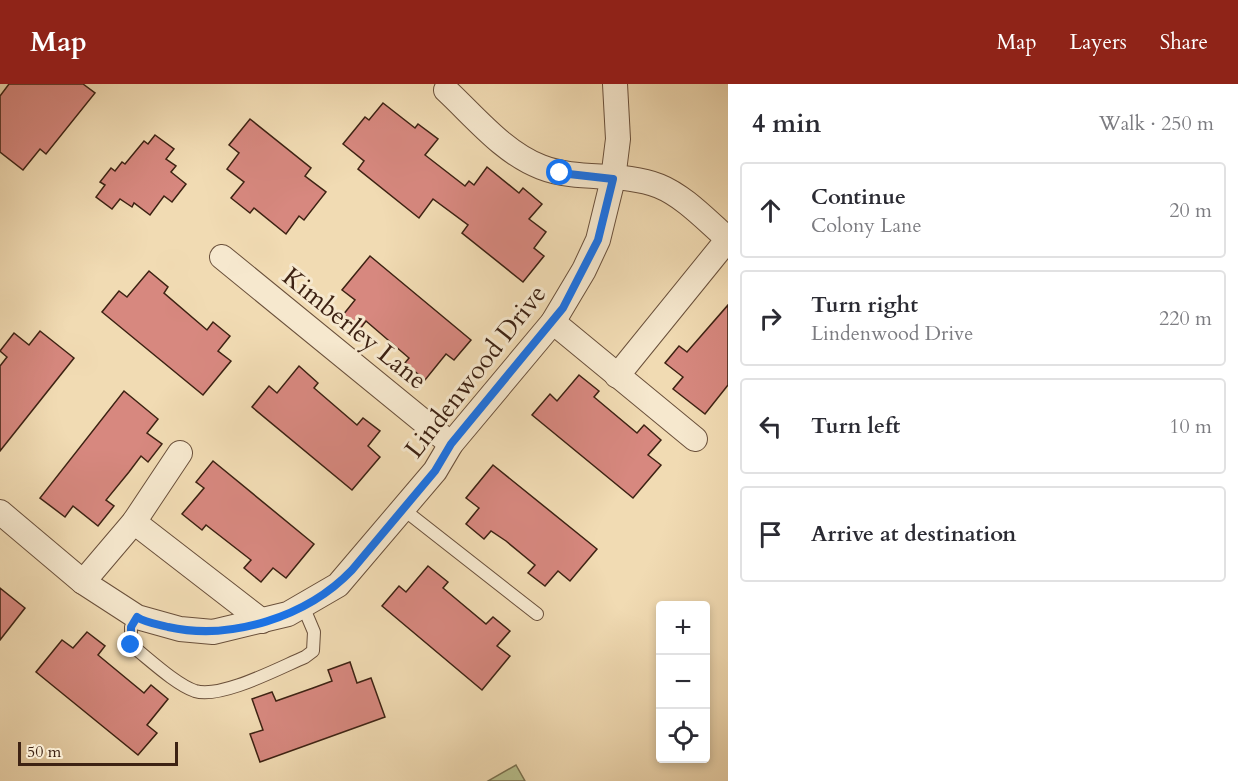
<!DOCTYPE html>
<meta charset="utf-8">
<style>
body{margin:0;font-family:Cardo,serif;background:#f7f7f7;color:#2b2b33}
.controls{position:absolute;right:18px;bottom:18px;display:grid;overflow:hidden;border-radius:6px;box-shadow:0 3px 9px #0003}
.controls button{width:54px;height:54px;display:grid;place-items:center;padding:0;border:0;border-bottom:2px solid #e1e1e2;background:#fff;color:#2b2b33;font:30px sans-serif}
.scale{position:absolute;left:18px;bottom:15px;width:160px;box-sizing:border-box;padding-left:6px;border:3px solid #3d2213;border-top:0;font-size:16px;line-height:21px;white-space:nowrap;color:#3d2213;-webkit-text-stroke:4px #f6e8ce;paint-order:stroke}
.stop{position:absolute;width:18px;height:18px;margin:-14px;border:4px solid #1a73e8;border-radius:50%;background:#fff}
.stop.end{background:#1a73e8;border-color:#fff;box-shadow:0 2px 6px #0008}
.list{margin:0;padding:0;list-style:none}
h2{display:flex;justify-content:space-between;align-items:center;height:78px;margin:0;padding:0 24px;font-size:26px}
h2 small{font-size:20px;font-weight:400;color:#7c7c81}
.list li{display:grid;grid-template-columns:39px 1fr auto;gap:18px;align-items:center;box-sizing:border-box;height:96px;margin:0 12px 12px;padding:0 12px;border:2px solid #e1e1e2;border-radius:6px}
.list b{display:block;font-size:22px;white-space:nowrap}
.list p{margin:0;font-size:20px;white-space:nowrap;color:#7c7c81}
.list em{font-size:20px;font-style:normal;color:#7c7c81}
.icon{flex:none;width:33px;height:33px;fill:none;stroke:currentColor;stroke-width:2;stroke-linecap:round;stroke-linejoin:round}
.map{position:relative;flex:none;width:728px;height:697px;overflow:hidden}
header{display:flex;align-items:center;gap:36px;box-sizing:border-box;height:84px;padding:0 30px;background:#8f2418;color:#fff}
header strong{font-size:28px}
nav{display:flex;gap:33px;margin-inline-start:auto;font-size:21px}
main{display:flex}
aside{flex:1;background:#fff}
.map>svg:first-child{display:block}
.green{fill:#b8c18e;stroke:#7a7250;stroke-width:1.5}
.building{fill:#d7887f;stroke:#3d2213;stroke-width:1.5}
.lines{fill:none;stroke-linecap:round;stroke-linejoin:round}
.service-casing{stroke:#6a503b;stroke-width:14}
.minor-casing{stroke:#6a503b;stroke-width:26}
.service{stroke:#f6e8ce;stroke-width:12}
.minor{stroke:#f6e8ce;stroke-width:24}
.route{stroke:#1a73e8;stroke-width:8}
.labels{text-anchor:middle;stroke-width:6;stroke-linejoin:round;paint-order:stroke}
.street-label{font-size:26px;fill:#3d2213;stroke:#f6e8ce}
</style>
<header>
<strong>Map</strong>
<nav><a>Map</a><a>Layers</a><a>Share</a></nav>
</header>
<main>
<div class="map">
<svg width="728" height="697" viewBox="0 0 728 697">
<rect width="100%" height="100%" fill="#f1dbb3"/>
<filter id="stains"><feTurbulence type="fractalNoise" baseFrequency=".00333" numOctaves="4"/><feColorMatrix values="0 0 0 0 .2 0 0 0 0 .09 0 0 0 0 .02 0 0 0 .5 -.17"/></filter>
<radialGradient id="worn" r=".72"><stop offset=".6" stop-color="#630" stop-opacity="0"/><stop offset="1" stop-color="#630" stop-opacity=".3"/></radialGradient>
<!-- green -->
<path class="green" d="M 516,681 L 525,697 L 488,697 Z"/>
<!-- building -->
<g class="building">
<path d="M 9,0 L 83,0 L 95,9 L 46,70 L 40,65 L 23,86 L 0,68 L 0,12 Z"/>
<path d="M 383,19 L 415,44 L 418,40 L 438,55 L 425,71 L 465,102 L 469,97 L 474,101 L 487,83 L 519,109 L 523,104 L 542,120 L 529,135 L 546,148 L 534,164 L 544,172 L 523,198 L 462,149 L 468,141 L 433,115 L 419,134 L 358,85 L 364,77 L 343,60 L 365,33 L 369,36 Z"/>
<path d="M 250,35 L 311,84 L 305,92 L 326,108 L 304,136 L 299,132 L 286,150 L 254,124 L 250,129 L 231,114 L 244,98 L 227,85 L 239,69 L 229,61 Z"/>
<path d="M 155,51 L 174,65 L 166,75 L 176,82 L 171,88 L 186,100 L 172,118 L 164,112 L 150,131 L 134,119 L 132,123 L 120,115 L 112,125 L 96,113 L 105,101 L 100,98 L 111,84 L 115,87 L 122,78 L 125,80 L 144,57 L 148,60 Z"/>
<path d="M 370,172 L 471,256 L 454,276 L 446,270 L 425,296 L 405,279 L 409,274 L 366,237 L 360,245 L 343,231 L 355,216 L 342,206 Z"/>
<path d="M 149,187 L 168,203 L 164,209 L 207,246 L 213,238 L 230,252 L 218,267 L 231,277 L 203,311 L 102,228 L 119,207 L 127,213 Z"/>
<path d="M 728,221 L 728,301 L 705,330 L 673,305 L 683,293 L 665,279 L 679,262 L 687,268 Z"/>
<path d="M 40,247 L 74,274 L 0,367 L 0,282 L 7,273 L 0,267 L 14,249 L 29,261 Z"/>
<path d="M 299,282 L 318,299 L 314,304 L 357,341 L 363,334 L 380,347 L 368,362 L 380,373 L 352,406 L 252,323 L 269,302 L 277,309 Z"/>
<path d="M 579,291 L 599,307 L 594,313 L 637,349 L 644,341 L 661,356 L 648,371 L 661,381 L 633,414 L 532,331 L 550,310 L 557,317 Z"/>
<path d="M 124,307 L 158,335 L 147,349 L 162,360 L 148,378 L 141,372 L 129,388 L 106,416 L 114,422 L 98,442 L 73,422 L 65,433 L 40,414 Z"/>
<path d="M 213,377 L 314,460 L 286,494 L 273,484 L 261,498 L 244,484 L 251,476 L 206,441 L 202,446 L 182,430 L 204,404 L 196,398 Z"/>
<path d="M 493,381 L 597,465 L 570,497 L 558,487 L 545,502 L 528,489 L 535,481 L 506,457 L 491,447 L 484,455 L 466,440 L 479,424 L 466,414 Z"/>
<path d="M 428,482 L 448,498 L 443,504 L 486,540 L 493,533 L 510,547 L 497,562 L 510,572 L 482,606 L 382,522 L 399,502 L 406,508 Z"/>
<path d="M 0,504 L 25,524 L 0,556 Z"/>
<path d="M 87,548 L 105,562 L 98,571 L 144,609 L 151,601 L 168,615 L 147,641 L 157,649 L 138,671 L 36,588 L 62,556 L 73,564 Z"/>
<path d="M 350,578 L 357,599 L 371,594 L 385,633 L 260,678 L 250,650 L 263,646 L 252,615 L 272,608 L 276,617 L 313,604 L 332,597 L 328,586 Z"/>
</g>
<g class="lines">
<defs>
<g id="service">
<path d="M 403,425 L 537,530"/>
<path d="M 137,533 L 131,543 L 131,561 C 148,574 175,600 195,607 C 221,615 279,584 305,573 L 313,567 L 314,548 L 303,522"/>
</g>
<g id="minor">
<path d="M 446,6 C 475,33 504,69 541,83 C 579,98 622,87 659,102 C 684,112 707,137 728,155"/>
<path d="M 222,173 L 451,360"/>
<path d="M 553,238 L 695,355"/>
<path d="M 617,292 L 728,155"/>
<path d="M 0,428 L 83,498 L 137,533 L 180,545 L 213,548 L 288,530 L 338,501 L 435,387 L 451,360 L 553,238 L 584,186 L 598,156 L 613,95 L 618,55 L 615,0"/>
<path d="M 134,438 L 262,537"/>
<path d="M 83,498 L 134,438 L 180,369"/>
</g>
</defs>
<!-- service casing -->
<use href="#service" class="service-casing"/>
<!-- minor casing -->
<use href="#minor" class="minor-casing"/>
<!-- service -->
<use href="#service" class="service"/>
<!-- minor -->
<use href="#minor" class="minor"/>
</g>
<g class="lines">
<!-- route -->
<path class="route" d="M 131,561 L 131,543 L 137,533 C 146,539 157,540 168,543 C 231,557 307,533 352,486 L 435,387 L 451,360 L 563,224 L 598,156 L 613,95 L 560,89"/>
</g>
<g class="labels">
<!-- street labels -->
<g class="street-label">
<text transform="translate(355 244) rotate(39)" y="9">Kimberley Lane</text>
<text transform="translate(475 287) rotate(-52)" y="9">Lindenwood Drive</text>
</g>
</g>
<rect width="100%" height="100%" filter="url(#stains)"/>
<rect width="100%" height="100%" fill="url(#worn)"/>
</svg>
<div class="controls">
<button>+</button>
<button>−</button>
<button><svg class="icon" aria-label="locate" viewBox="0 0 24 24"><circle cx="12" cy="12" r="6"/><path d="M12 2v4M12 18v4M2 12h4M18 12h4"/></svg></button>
</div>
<div class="scale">50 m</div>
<div class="stop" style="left:560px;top:89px"></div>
<div class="stop end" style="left:131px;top:561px"></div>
</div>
<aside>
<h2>4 min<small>Walk · 250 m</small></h2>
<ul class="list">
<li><svg class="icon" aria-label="ahead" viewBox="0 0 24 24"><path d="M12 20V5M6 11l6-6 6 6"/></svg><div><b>Continue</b><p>Colony Lane</p></div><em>20 m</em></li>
<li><svg class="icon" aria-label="right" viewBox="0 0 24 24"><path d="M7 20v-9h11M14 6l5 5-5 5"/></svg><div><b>Turn right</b><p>Lindenwood Drive</p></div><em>220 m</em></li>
<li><svg class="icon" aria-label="left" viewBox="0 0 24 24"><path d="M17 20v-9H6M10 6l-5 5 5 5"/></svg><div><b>Turn left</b></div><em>10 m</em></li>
<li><svg class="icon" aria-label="arrive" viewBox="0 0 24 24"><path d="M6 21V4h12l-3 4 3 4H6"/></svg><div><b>Arrive at destination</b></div></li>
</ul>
</aside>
</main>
